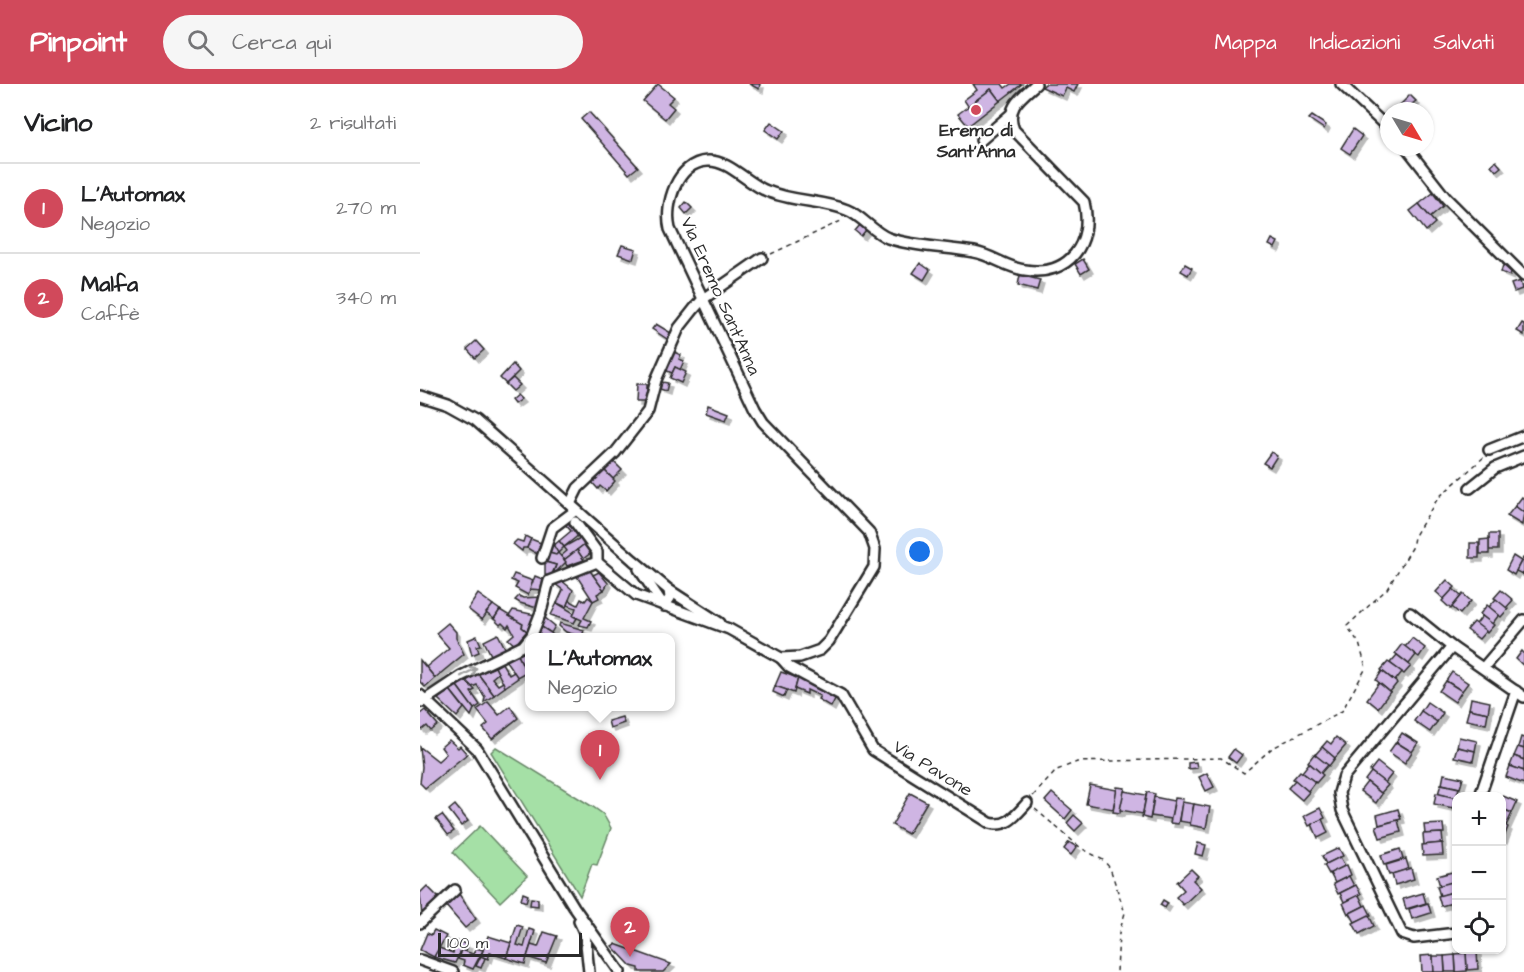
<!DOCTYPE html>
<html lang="it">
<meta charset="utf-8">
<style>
body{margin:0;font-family:"Architects Daughter",sans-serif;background:#f6f6f6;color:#202124}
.controls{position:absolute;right:18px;bottom:18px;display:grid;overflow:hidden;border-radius:12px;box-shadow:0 2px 4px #0004}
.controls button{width:54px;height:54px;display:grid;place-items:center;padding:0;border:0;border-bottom:2px solid #e0e0e0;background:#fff;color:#202124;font:30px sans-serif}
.compass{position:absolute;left:960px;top:18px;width:54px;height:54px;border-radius:50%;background:#fff;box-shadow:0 2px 4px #0004;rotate:128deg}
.scale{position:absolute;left:18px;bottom:15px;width:144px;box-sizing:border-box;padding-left:6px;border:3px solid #2b2b2b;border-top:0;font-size:16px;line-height:21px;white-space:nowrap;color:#2b2b2b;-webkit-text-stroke:4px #fff;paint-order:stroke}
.you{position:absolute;left:500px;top:468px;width:21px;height:21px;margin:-15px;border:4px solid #fff;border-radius:50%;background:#1a73e8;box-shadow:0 0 0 9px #1a73e833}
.badge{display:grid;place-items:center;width:39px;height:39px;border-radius:50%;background:#d1495b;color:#fff;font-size:20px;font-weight:700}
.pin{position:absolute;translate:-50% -50px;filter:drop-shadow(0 2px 3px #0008)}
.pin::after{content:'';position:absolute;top:32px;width:21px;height:18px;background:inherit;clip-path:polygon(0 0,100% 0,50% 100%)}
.popup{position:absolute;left:105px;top:549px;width:150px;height:78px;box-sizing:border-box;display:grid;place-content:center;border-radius:12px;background:#fff;filter:drop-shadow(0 2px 4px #0005);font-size:20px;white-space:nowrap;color:#757577}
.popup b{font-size:22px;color:#202124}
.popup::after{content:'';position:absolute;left:50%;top:100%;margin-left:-12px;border:12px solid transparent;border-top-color:#fff}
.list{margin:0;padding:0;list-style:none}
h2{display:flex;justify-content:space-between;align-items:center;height:78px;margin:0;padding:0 24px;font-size:26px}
h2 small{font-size:20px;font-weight:400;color:#757577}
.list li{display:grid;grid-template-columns:39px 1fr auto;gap:18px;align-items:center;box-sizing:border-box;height:90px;padding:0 24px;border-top:2px solid #e0e0e0}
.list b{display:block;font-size:22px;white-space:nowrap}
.list p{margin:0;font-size:20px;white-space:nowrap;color:#757577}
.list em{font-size:20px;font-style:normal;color:#757577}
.icon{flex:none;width:33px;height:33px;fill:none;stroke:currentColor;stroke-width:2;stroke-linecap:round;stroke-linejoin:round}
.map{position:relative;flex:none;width:1104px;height:888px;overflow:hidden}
header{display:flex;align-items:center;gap:36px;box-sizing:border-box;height:84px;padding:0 30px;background:#d1495b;color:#fff}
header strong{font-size:28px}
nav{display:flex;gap:33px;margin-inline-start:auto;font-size:21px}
.search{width:420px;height:54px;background:#f6f6f6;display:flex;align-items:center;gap:15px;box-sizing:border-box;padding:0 21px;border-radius:33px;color:#757577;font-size:22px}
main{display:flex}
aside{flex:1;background:#fff}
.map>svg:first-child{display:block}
.green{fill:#a5e0a6;stroke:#688668;stroke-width:1.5}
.building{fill:#cfb5e3;stroke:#2b2b2b;stroke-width:1.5;filter:url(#shadow)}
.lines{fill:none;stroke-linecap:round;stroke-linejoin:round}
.minor-casing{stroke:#2b2b2b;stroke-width:14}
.path{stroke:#2b2b2b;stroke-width:1.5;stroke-dasharray:4.5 4.5;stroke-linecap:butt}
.minor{stroke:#fff;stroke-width:9}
.oneway{stroke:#a0a0a0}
.poi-dot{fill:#d1495b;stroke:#fff;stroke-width:2}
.labels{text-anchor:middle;stroke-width:4.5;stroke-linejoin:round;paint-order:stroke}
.poi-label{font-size:18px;font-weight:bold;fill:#2b2b2b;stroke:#fff}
.street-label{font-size:18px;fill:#2b2b2b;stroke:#fff}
</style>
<header>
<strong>Pinpoint</strong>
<div class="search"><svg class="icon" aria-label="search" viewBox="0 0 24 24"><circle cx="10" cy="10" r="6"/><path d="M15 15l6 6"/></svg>Cerca qui</div>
<nav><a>Mappa</a><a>Indicazioni</a><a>Salvati</a></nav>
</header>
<main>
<aside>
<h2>Vicino<small>2 risultati</small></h2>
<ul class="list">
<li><span class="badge">1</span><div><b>L'Automax</b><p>Negozio</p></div><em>270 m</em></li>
<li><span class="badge">2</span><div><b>Malfa</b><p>Caffè</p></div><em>340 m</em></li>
</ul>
</aside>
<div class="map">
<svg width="1104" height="888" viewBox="0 0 1104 888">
<defs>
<filter id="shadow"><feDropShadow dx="4" dy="4" stdDeviation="0" flood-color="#0004"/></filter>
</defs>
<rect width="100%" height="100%" fill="#fff"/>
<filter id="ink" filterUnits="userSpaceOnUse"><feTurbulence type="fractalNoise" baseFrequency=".0167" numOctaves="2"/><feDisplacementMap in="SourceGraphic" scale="12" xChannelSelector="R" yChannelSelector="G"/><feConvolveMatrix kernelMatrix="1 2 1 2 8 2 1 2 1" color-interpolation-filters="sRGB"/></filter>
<g filter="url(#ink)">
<!-- green -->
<g class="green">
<path d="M 76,663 L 173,723 L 183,730 L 191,744 L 177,781 L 172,780 L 160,812 L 71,668 Z"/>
<path d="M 60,742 L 107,792 L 80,818 L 33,768 Z"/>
</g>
<!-- building -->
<g class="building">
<path d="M 238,0 L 254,13 L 248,19 L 254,24 L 245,35 L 223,17 Z"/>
<path d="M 329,0 L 340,0 L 339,5 Z"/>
<path d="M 553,0 L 582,0 L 585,4 L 591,0 L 602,0 L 580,17 L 571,5 L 548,22 L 544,16 L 557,6 Z"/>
<path d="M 625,0 L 658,0 L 654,8 L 646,4 L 642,12 L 622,3 Z"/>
<path d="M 571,5 L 580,17 L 548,42 L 538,30 Z"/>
<path d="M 990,11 L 996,17 L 983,27 L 979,22 Z"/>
<path d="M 169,28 L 218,83 L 209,90 L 161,35 Z"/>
<path d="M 892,32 L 906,41 L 904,45 L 889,35 Z"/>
<path d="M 351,38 L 364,47 L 358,55 L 345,46 Z"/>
<path d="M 933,45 L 942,52 L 930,70 L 921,64 Z"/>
<path d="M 1076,77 L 1081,83 L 1076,87 L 1071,81 Z"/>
<path d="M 1013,109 L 1023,122 L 1010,133 L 999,120 Z"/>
<path d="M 266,118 L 272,124 L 266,130 L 261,124 Z"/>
<path d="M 999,120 L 1015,139 L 1006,147 L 990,127 Z"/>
<path d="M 440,141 L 446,146 L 441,152 L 435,147 Z"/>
<path d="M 852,155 L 858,158 L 855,164 L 849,161 Z"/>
<path d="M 202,161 L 216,165 L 213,175 L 198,170 Z"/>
<path d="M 663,175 L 669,185 L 661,190 L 655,180 Z"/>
<path d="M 500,179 L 510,186 L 504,196 L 493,189 Z"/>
<path d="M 765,180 L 772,184 L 768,191 L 761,187 Z"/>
<path d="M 1083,181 L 1091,188 L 1090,192 L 1081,188 Z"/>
<path d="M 600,191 L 620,196 L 617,206 L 598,201 Z"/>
<path d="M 1100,197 L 1102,205 L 1094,208 L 1091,200 Z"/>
<path d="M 1102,239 L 1104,240 L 1104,251 L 1097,247 Z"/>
<path d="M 236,240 L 251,249 L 247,255 L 232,245 Z"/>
<path d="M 56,257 L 64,266 L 55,274 L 47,265 Z"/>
<path d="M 254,268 L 261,271 L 259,275 L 264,277 L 260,286 L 255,283 L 252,289 L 245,286 Z"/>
<path d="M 93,280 L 99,287 L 86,300 L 80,294 Z"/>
<path d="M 255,283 L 266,288 L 261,299 L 250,294 Z"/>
<path d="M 93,294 L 100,301 L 93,307 L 86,300 Z"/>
<path d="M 242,298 L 248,299 L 246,307 L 240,305 Z"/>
<path d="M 217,300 L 227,300 L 227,318 L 216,318 Z"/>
<path d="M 97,311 L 101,315 L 94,320 L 91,316 Z"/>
<path d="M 288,321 L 309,329 L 306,336 L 286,329 Z"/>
<path d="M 851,368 L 857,372 L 850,383 L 843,379 Z"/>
<path d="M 191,375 L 202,386 L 193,395 L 182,384 Z"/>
<path d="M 182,384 L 195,397 L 186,407 L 180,402 L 178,405 L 170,396 Z"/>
<path d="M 1102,413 L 1104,415 L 1104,429 L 1095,422 Z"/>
<path d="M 1095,422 L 1104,429 L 1102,441 L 1087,432 Z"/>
<path d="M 148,436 L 160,450 L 144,463 L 139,457 L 151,447 L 143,438 Z"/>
<rect x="1069" y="450" width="9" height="16"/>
<path d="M 105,452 L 111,455 L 107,464 L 103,464 L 102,467 L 93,460 L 97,456 L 103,458 Z"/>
<path d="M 162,453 L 166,459 L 144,476 L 141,472 L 147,467 L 144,463 Z"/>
<path d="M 111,455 L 121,459 L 117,470 L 107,464 Z"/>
<path d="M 1069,455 L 1069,470 L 1060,470 L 1060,456 Z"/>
<path d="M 139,457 L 144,463 L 138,469 L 133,462 Z"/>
<path d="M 128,459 L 134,462 L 138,469 L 136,471 L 125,468 Z"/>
<path d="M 166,459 L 172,468 L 163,475 L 157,466 Z"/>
<rect x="1050" y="459" width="9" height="15"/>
<path d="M 157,466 L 164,476 L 147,482 L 144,476 Z"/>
<path d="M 125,468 L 136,471 L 138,469 L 146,478 L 133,491 L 136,481 L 125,478 Z"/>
<path d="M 1093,472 L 1101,477 L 1094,491 L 1086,486 Z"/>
<path d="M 1103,474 L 1104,474 L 1104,491 L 1096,487 Z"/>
<path d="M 125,478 L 136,481 L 131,492 L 125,491 Z"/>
<path d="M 168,484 L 184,506 L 177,510 L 179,514 L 173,517 L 156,491 Z"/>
<path d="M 179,488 L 188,499 L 184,506 L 173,491 Z"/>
<path d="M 94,490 L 113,497 L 108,511 L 95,504 L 98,499 L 91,496 Z"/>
<path d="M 115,492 L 125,496 L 122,506 L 110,505 Z"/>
<path d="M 141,496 L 153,506 L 146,523 L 137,519 L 143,506 L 135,500 Z"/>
<path d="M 1027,496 L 1035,503 L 1024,515 L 1016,508 Z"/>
<path d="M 1033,505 L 1041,512 L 1031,525 L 1022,517 Z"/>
<path d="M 1081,506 L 1093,516 L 1086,524 L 1074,514 Z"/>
<path d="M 58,510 L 73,521 L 62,536 L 48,525 Z"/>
<path d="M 1043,510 L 1051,517 L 1040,530 L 1032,523 Z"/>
<path d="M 99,512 L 103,514 L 120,513 L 117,524 L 100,519 L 95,516 Z"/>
<path d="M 168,513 L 173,517 L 164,534 L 171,537 L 168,543 L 159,541 L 162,536 L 153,532 L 156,524 L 147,521 L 149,516 L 158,521 L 161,515 L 165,517 Z"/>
<path d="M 1076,515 L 1088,525 L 1081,533 L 1069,523 Z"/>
<path d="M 137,519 L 154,529 L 153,532 L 157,534 L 154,539 L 131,531 Z"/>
<path d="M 73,521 L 80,526 L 74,535 L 66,529 Z"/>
<path d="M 1067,521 L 1079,531 L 1072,540 L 1060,530 Z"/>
<path d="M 80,526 L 103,540 L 102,543 L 107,547 L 95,561 L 88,555 L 94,550 L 89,541 L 87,544 L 82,539 L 80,541 L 74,535 Z"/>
<path d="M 93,526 L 115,531 L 107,547 L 102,543 L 103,540 L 89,532 Z"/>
<path d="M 1062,532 L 1074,541 L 1067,549 L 1056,540 Z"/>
<path d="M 124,533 L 135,542 L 131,549 L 120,542 Z"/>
<path d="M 1054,538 L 1066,547 L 1059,555 L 1047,546 Z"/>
<path d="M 28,539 L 36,548 L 36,554 L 44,570 L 15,594 L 6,583 L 29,564 L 16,549 Z"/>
<path d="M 140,539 L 164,546 L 162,553 L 146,548 L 139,542 Z"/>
<path d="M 120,542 L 131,549 L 136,554 L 115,554 Z"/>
<path d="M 78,550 L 86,566 L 72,573 L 64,557 Z"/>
<path d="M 57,552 L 61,561 L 57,562 L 59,568 L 52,571 L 48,556 Z"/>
<path d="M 992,554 L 1005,564 L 999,573 L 985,563 Z"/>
<path d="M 982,560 L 996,571 L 989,580 L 975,569 Z"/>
<path d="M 109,566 L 110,580 L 108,576 L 102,579 L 98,571 Z"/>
<path d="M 1102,567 L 1104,569 L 1104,582 L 1096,575 Z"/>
<path d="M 98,571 L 106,588 L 97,593 L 86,577 Z"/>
<path d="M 977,571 L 991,582 L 984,590 L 970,579 Z"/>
<path d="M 0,576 L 15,594 L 5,603 L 0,598 Z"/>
<path d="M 968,578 L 982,588 L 975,597 L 961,586 Z"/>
<path d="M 82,579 L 89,591 L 94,588 L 98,594 L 85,603 L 75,583 Z"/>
<path d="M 75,583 L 78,589 L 72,594 L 78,601 L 83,598 L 85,603 L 74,611 L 58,590 Z"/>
<path d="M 962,587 L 977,599 L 970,608 L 956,596 Z"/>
<path d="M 361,588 L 378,594 L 374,609 L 355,602 Z"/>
<path d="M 1032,588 L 1048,599 L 1042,607 L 1026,597 Z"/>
<path d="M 58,590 L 74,611 L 64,618 L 65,613 L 57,601 L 52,603 L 46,597 Z"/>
<path d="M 378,594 L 417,611 L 411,623 L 398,615 L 400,612 L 387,606 L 387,610 L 375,605 Z"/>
<path d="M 46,597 L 55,606 L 51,608 L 60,621 L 54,625 L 37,602 Z"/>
<path d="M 1026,597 L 1042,607 L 1035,618 L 1019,607 Z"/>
<path d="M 959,599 L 970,608 L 958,624 L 947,615 Z"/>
<path d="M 37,602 L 54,625 L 51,632 L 30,606 Z"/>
<path d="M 355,602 L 367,606 L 364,613 L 353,608 Z"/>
<path d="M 30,606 L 44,624 L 37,633 L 18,615 Z"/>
<path d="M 1051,614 L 1070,618 L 1068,629 L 1049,625 Z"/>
<path d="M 68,618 L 79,631 L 90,622 L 98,634 L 72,655 L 63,644 L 68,640 L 57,626 Z"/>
<path d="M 1007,618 L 1023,629 L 1017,638 L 1001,627 Z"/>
<path d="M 1049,625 L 1068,629 L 1066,640 L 1046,636 Z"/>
<path d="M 5,626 L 18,641 L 11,647 L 7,642 L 2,646 L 0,644 L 0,630 Z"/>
<path d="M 1001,627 L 1017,638 L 1010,648 L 994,637 Z"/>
<path d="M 202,633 L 204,639 L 190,644 L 188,637 Z"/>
<path d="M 982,649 L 998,659 L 992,668 L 976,658 Z"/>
<path d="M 916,653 L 926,661 L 915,674 L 902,663 L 907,657 L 911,660 Z"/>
<path d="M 1039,653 L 1057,657 L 1055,667 L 1037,663 Z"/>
<path d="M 1101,653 L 1104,654 L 1104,665 L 1098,663 Z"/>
<path d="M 29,656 L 38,664 L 40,662 L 47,670 L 5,704 L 0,699 L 2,683 L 0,663 L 18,677 L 26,670 L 21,663 Z"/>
<path d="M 976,658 L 992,668 L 985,679 L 969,668 Z"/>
<path d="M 902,663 L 915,674 L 909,682 L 895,671 Z"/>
<path d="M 1037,663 L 1055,667 L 1053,677 L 1034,673 Z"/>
<path d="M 1098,663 L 1104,665 L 1104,676 L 1094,672 Z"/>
<path d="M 814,665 L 822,671 L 816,679 L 808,673 Z"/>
<path d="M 894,670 L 908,681 L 901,689 L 888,678 Z"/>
<path d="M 1094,672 L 1104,676 L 1104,687 L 1090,682 Z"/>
<path d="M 776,678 L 777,684 L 768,685 L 768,679 Z"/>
<path d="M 957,678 L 972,690 L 965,699 L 950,687 Z"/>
<path d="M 889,679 L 903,691 L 896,699 L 882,688 Z"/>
<path d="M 1090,682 L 1104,687 L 1104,700 L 1086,693 Z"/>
<path d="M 880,687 L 895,698 L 888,707 L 873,695 Z"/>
<path d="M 951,688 L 968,701 L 961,709 L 945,696 Z"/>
<path d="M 787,689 L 794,703 L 786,707 L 779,693 Z"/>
<path d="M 1024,690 L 1043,694 L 1040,704 L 1022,700 Z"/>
<path d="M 875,696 L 889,708 L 882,716 L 868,704 Z"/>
<path d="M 947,698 L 962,710 L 956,719 L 940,707 Z"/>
<path d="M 1021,700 L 1039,704 L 1036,714 L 1018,710 Z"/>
<path d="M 670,701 L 697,706 L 693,725 L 666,720 Z"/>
<path d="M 697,703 L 705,704 L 700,729 L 693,728 Z"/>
<path d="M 704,707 L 726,711 L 723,730 L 700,726 Z"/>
<path d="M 727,708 L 735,710 L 730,735 L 722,733 Z"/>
<path d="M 490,709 L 507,718 L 488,750 L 472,741 Z"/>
<path d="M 632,709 L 652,726 L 645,735 L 625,717 Z"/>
<path d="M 1016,709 L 1036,714 L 1033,724 L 1014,720 Z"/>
<path d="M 1083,712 L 1097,718 L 1092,729 L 1082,725 Z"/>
<path d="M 734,713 L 754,717 L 751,735 L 731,732 Z"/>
<path d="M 755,714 L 763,715 L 758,740 L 750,739 Z"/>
<path d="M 762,718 L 774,720 L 770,739 L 759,737 Z"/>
<path d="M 774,720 L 790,723 L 786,744 L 770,741 Z"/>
<path d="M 35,721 L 48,737 L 41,742 L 29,726 Z"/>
<path d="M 900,724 L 905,734 L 889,742 L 884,732 Z"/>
<path d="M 978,725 L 981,735 L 959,741 L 957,731 Z"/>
<path d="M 1082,725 L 1092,729 L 1086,742 L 1082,739 Z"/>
<path d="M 22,731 L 34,747 L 28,751 L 16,735 Z"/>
<path d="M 654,731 L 663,739 L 655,747 L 647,739 Z"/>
<path d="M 902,735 L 908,749 L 898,754 L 892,740 Z"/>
<path d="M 978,736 L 981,748 L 960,754 L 956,742 Z"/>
<path d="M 1082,739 L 1088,743 L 1083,756 L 1082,755 Z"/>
<path d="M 1023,740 L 1024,749 L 1005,750 L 1004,741 Z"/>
<path d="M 1022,749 L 1023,759 L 1004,761 L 1003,750 Z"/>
<path d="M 649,758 L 657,763 L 651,771 L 644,765 Z"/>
<path d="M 778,759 L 786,761 L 783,772 L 775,770 Z"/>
<path d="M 1022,759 L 1023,771 L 1003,772 L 1002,761 Z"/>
<path d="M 919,764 L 923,772 L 906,780 L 902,772 Z"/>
<path d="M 980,765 L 983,775 L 964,781 L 961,771 Z"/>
<path d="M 920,773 L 925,782 L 909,790 L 904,781 Z"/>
<path d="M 986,775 L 989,785 L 969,791 L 966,781 Z"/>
<path d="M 927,781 L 931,791 L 915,799 L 910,789 Z"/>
<path d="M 991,784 L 994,795 L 975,801 L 972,790 Z"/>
<path d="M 771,785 L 778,792 L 773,796 L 781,804 L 763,821 L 756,813 L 764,806 L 757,798 Z"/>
<path d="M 1036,787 L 1036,797 L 1020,802 L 1017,792 Z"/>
<path d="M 929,792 L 934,802 L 918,810 L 913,800 Z"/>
<path d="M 1036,797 L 1036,807 L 1020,812 L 1017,802 Z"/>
<path d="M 936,801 L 941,810 L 924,818 L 920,809 Z"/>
<path d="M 7,802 L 19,814 L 2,833 L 0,809 Z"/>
<path d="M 1036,807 L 1036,818 L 1021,822 L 1018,812 Z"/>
<path d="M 103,809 L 108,811 L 106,818 L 101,816 Z"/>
<path d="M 1003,809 L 1006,819 L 986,825 L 983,815 Z"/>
<path d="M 39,810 L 56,835 L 45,844 L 26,822 Z"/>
<path d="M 939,811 L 944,822 L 928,830 L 923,819 Z"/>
<path d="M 111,814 L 118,815 L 118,822 L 110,821 Z"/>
<path d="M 743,816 L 748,819 L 745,824 L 740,821 Z"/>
<path d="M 1008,819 L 1011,829 L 992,835 L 989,825 Z"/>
<path d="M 946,821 L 951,831 L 935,838 L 930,829 Z"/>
<path d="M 949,831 L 954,842 L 939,850 L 933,839 Z"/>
<path d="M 97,841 L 103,843 L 97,861 L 104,863 L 109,845 L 115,847 L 105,880 L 86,874 Z"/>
<path d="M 14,846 L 26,852 L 14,873 L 0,866 L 7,849 L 11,851 Z"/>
<path d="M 124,848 L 137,852 L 126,879 L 107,873 L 111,861 L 118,863 Z"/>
<path d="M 68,852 L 91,859 L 86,874 L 70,869 L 68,875 L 61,872 Z"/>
<path d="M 37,857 L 48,861 L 46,867 L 41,866 L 35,879 L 14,873 L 19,864 L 33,869 Z"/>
<path d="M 195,860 L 251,880 L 243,888 L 219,888 L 219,884 L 211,882 L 192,862 Z"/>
<path d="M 56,864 L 63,866 L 53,885 L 43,881 L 44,877 L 38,875 L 41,866 L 53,870 Z"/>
<path d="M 1057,867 L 1058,885 L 1047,886 L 1046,868 Z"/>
<path d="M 1046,869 L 1047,887 L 1036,888 L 1035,870 Z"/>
<path d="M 1013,871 L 1014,888 L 1002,888 L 1001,872 Z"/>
<path d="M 1035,871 L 1036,888 L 1025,888 L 1024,872 Z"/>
<path d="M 61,872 L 65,874 L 61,884 L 56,882 Z"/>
<path d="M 1013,872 L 1024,872 L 1025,888 L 1014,888 Z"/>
</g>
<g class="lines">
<defs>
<g id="minor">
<path d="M 921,0 L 969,45"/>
<path d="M 561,56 L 590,31"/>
<path d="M 986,63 L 1026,114 L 1104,192"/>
<path d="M 0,312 L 28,321 L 55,336 L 213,476 L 249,506 L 300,539"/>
<path d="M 1069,366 L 1104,352"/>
<path d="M 1050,404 L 1075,384 L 1104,372"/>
<path d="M 150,420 L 158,404 L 195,369 L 228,327 L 236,296 L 259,244 L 274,225 L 283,215 L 342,174"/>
<path d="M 155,438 L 177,468 L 177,478"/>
<path d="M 122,474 L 132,444 L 156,426"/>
<path d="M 177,478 L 216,511 L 309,545 L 361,574 L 380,573 L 400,566 L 409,557 L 454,483 L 455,465 L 449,448 L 343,338 L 335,325 L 250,145 C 244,120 257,79 287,77 C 308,75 328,100 347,107 C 373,118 403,116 427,126 C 442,132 453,148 468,154 C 495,163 526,163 554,168 C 572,171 587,184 605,186 C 649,193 674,159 664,118 L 594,46 C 585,24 600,14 616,0"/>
<path d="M 219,485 L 244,522 L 250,514 L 249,506"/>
<path d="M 990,529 L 1032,563 L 1104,613"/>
<path d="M 1032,563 L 924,692 L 919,709 L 922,726 L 982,850 L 994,854 L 1036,849"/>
<path d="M 361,574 L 369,583 L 421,611 L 453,666 L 570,739 C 587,744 596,731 607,719"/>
<path d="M 1063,584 L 1104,536"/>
<path d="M 0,611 L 57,665 L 154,823 L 200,888"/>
<path d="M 2,618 L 41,592 L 103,562 L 112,551 L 121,528 L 129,497 L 177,478"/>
<path d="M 1060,712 L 1096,607"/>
<path d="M 159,837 L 165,850 L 169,888"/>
<path d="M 0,839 L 35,806"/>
<path d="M 0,876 L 33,888"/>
</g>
</defs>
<!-- minor casing -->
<use href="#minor" class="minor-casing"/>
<!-- path -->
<g class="path">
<path d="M 351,170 L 423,136"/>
<path d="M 613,712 L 637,686 L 657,678 L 801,674 L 824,689 L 851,665 L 922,627 L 946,584 L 939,559 L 927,542 L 967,505 L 992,464 L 994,453 L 1018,414 L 1064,373"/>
<path d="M 615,725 L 661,764 L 683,776 L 690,784 L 705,829 L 699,849 L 697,888"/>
</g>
<!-- minor -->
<use href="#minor" class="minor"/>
</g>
<!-- one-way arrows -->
<defs><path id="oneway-shaft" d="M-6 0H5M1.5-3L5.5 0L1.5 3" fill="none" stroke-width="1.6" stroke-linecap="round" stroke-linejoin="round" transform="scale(1.5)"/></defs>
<use class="oneway" href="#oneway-shaft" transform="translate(49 588) rotate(-28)"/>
</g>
<!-- markers -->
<circle class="poi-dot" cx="556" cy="26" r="6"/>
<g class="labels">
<!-- poi labels -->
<g class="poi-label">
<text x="556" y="52">Eremo di<tspan x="556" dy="21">Sant'Anna</tspan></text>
</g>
<!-- street labels -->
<g class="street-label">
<text transform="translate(301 212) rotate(66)" y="6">Via Eremo Sant'Anna</text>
<text transform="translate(513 684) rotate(32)" y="6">Via Pavone</text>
</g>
</g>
</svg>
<div class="controls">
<button>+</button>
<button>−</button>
<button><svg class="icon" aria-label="locate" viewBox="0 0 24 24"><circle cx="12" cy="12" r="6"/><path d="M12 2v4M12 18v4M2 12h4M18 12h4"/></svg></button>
</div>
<svg class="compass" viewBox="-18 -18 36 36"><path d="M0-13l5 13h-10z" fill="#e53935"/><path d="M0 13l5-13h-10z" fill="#757577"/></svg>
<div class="scale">100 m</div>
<div class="you"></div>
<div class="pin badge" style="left:180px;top:696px">1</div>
<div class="popup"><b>L'Automax</b>Negozio</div>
<div class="pin badge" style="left:210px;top:873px">2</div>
</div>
</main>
